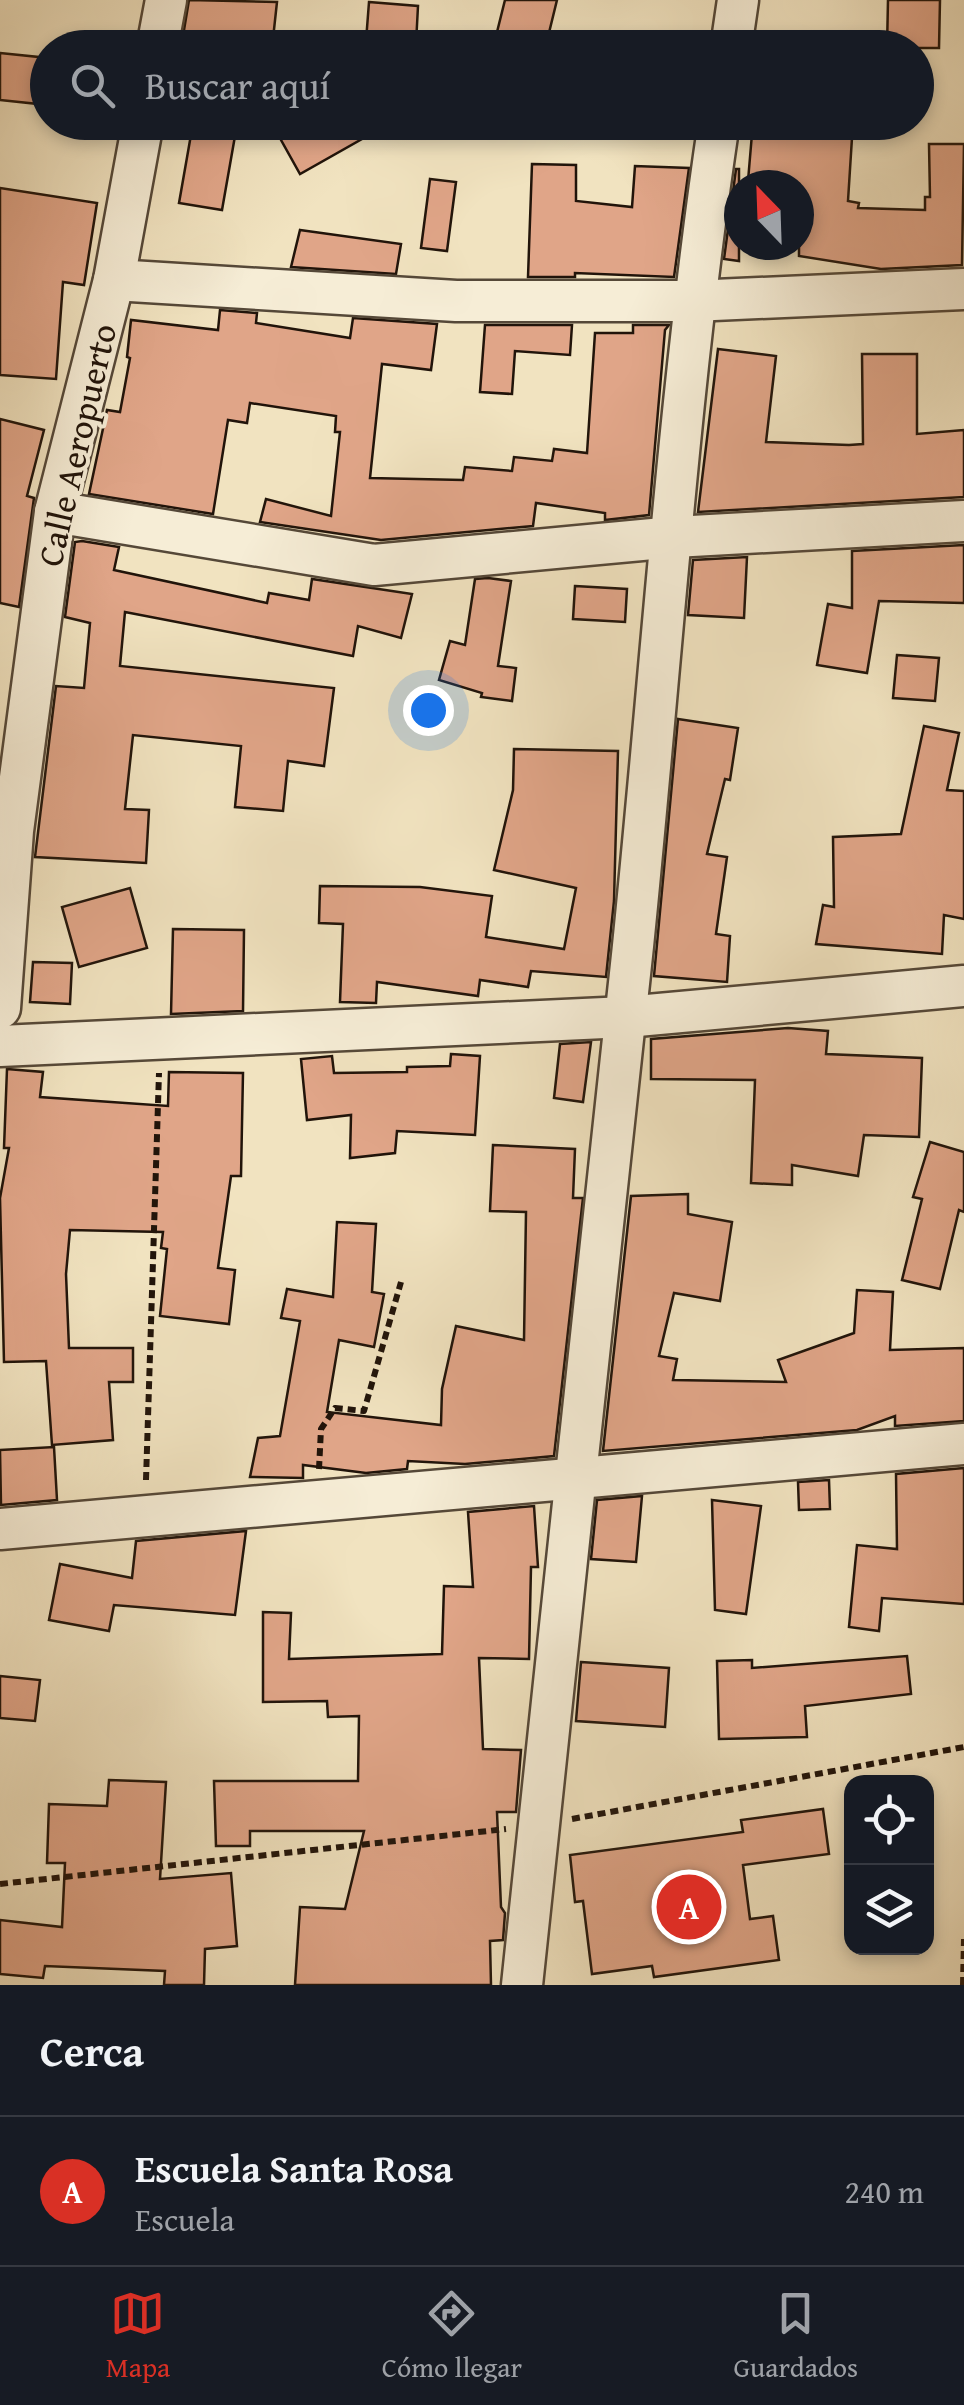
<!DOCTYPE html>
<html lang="es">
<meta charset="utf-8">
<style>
body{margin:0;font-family:"Gentium Book Plus",serif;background:#20242c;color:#f1f3f6}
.controls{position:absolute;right:30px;bottom:30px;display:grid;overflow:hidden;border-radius:20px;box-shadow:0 5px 15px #0003}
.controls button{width:90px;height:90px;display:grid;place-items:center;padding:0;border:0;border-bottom:2px solid #363941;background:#171b24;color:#f1f3f6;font:50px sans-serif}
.compass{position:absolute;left:724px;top:170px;width:90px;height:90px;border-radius:50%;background:#171b24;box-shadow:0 5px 15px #0003;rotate:337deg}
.you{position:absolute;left:428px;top:710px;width:35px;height:35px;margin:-25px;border:8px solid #fff;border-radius:50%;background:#1a73e8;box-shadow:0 0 0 15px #1a73e833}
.badge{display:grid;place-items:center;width:65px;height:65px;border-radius:50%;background:#d93025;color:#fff;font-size:32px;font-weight:700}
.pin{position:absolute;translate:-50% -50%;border:5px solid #fff;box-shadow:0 2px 10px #0006}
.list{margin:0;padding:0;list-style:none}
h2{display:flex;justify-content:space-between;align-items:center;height:130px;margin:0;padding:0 40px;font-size:42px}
h2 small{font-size:32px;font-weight:400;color:#9ea1a6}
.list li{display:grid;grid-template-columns:65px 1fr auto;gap:30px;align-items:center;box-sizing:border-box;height:150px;padding:0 40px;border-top:2px solid #363941}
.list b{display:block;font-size:38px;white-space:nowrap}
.list p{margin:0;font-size:32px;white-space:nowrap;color:#9ea1a6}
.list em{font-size:32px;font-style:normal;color:#9ea1a6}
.icon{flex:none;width:55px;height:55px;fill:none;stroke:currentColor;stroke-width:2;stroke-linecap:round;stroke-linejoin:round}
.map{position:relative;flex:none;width:964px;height:1985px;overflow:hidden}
.search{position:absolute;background:#171b24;box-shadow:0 5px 15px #0003;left:30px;right:30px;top:30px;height:110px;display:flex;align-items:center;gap:25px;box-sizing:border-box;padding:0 35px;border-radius:55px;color:#9ea1a6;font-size:38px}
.sheet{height:280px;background:#171b24}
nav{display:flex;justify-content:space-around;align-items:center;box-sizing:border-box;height:140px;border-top:2px solid #363941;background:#171b24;font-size:28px;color:#9ea1a6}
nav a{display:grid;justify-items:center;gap:5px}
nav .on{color:#d93025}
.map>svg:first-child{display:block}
.building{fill:#e0a588;stroke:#21140a;stroke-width:2.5}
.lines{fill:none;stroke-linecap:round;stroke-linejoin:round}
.minor-casing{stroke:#554838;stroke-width:45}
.path{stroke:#21140a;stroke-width:6;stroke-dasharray:8 5;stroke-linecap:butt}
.minor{stroke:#f6edd6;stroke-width:40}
.labels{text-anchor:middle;stroke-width:8;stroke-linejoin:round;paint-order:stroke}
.street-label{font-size:35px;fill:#21140a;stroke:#f6edd6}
</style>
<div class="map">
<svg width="964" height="1985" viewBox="0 0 964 1985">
<rect width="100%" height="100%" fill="#f1e3c0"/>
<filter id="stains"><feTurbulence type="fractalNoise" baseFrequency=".002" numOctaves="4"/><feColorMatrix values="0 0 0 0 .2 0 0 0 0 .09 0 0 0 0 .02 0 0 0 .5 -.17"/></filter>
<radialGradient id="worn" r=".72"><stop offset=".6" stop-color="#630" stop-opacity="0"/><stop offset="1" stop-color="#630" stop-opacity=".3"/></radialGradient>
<!-- building -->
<g class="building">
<path d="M 189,0 L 277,2 L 272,48 L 181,48 Z"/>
<path d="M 505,0 L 557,0 L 546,45 L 497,32 Z"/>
<path d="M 888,0 L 940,0 L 939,48 L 887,48 Z"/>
<path d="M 369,2 L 418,6 L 416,44 L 366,41 Z"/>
<path d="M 0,53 L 48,58 L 48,105 L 0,100 Z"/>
<path d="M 271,122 L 392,122 L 300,174 Z"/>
<path d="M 753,122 L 853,122 L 848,201 L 859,203 L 858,208 L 925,210 L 925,197 L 930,197 L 929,144 L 964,144 L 962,265 L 881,269 L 799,256 L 799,184 L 748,181 Z"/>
<path d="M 192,129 L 235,136 L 222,210 L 179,203 Z"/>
<path d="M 532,164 L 576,165 L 576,201 L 632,207 L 635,166 L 689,168 L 674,277 L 575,273 L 575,277 L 528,277 Z"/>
<path d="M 736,169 L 739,169 L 739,261 L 724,259 Z"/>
<path d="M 430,179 L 456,182 L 447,251 L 421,248 Z"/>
<path d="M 0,188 L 97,203 L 84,285 L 63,282 L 56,379 L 0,375 Z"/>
<path d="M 300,230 L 401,244 L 396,274 L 291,267 Z"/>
<path d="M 220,310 L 257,313 L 256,323 L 350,338 L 353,318 L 437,324 L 431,370 L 382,364 L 370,478 L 463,480 L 465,467 L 512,471 L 514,457 L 552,461 L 554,449 L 587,453 L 595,333 L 633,333 L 633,325 L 669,325 L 665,330 L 649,515 L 605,520 L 605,513 L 536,503 L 533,526 L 381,540 L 260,522 L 266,499 L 331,516 L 340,432 L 335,432 L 336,416 L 250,403 L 247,423 L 228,420 L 213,514 L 89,494 L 107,410 L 120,412 L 130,358 L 127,357 L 131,320 L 218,330 Z"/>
<path d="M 485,325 L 572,325 L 570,355 L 515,351 L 512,394 L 480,392 Z"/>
<path d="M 718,349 L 776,356 L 766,442 L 849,445 L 863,444 L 862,354 L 917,354 L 917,434 L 964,430 L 964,497 L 698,512 Z"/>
<path d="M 0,419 L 44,430 L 27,496 L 34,498 L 19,607 L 0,603 Z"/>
<path d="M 82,541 L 119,547 L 114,570 L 267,603 L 269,593 L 309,600 L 312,579 L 412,594 L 401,638 L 358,626 L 353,656 L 125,612 L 120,666 L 334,688 L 324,766 L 288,761 L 283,811 L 235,807 L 241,746 L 133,735 L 125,809 L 149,810 L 146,863 L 35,857 L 56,686 L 84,688 L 90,623 L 65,617 L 75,542 Z"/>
<path d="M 964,545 L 964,603 L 879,601 L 867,673 L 817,665 L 828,604 L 852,608 L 852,551 Z"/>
<path d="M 747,557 L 744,618 L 688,615 L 693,560 Z"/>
<path d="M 488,578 L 511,581 L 498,666 L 516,668 L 512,701 L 481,697 L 482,693 L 439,680 L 450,641 L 465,645 L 475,579 Z"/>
<path d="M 575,586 L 627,589 L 625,622 L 573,619 Z"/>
<path d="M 897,655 L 939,658 L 935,701 L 893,698 Z"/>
<path d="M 678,719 L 738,728 L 730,780 L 725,779 L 707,854 L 727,857 L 716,934 L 730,936 L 727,982 L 654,976 Z"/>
<path d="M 924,726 L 959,733 L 947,790 L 964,791 L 964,919 L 944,915 L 942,954 L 816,944 L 823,905 L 834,907 L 833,837 L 901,834 Z"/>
<path d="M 514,749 L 618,751 L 614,901 L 606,977 L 531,971 L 528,987 L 480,980 L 478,996 L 377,982 L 376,1003 L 340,1002 L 343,924 L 319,923 L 320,886 L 420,887 L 492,896 L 486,937 L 564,949 L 576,888 L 494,870 L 513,790 Z"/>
<path d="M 130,888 L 147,948 L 79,967 L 62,907 Z"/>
<path d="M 173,929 L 244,930 L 243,1011 L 171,1014 Z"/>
<path d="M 33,962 L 72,963 L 70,1004 L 30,1002 Z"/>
<path d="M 788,1028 L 828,1031 L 826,1054 L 922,1058 L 919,1137 L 864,1135 L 858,1176 L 792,1165 L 792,1185 L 751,1183 L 755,1080 L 651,1079 L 651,1039 Z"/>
<path d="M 591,1042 L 583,1102 L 554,1098 L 560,1044 Z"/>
<path d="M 451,1054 L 480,1056 L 475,1135 L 397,1131 L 395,1153 L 350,1158 L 351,1115 L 307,1120 L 301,1059 L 332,1056 L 334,1073 L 407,1072 L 407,1067 L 450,1066 Z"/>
<path d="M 7,1069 L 43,1072 L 40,1097 L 168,1106 L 169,1072 L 243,1073 L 241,1176 L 231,1176 L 218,1268 L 235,1270 L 229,1324 L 160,1316 L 167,1249 L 161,1248 L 163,1232 L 70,1230 L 66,1274 L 69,1348 L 133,1348 L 133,1382 L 109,1382 L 113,1440 L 52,1445 L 46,1361 L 4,1362 L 0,1198 L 9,1148 L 4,1148 Z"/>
<path d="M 930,1142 L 964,1152 L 964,1212 L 959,1210 L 940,1289 L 902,1280 L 922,1199 L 913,1197 Z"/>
<path d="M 493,1145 L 575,1149 L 573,1198 L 583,1198 L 554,1456 L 465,1464 L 408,1461 L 407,1469 L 366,1473 L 303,1465 L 303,1478 L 250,1477 L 258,1438 L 280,1436 L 300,1321 L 281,1318 L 287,1289 L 333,1297 L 337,1222 L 376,1224 L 372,1292 L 384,1294 L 374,1347 L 339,1340 L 327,1412 L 441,1425 L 442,1389 L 456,1326 L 524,1340 L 526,1212 L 490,1211 Z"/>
<path d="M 688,1194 L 688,1214 L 732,1222 L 720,1301 L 674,1293 L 659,1356 L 677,1359 L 673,1380 L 786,1382 L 778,1360 L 854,1333 L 857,1290 L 893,1292 L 890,1350 L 964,1348 L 964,1421 L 895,1426 L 895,1416 L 857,1430 L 603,1451 L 631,1196 Z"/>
<path d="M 54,1447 L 57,1500 L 1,1505 L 0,1450 Z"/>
<path d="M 964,1468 L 964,1604 L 882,1598 L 879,1631 L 849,1627 L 857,1545 L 897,1549 L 896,1474 Z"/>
<path d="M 829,1480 L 830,1509 L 799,1510 L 798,1482 Z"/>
<path d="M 642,1496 L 636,1562 L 591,1559 L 597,1500 Z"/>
<path d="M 712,1500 L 761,1506 L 746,1614 L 715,1610 Z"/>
<path d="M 534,1506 L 538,1567 L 531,1567 L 529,1659 L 479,1658 L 483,1749 L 521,1750 L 516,1812 L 497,1812 L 501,1907 L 505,1913 L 503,1940 L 490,1941 L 491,1985 L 295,1985 L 300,1907 L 345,1909 L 364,1831 L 250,1831 L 250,1846 L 216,1846 L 214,1781 L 358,1781 L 359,1716 L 328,1717 L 327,1701 L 263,1702 L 263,1612 L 291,1613 L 289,1659 L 442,1654 L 444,1586 L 473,1587 L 468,1512 Z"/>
<path d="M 246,1531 L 235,1615 L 114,1605 L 109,1631 L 49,1620 L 60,1564 L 132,1578 L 136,1541 Z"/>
<path d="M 907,1656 L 911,1694 L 805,1706 L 807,1737 L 719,1739 L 717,1661 L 752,1660 L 752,1668 Z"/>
<path d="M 581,1662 L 669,1668 L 665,1727 L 576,1721 Z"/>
<path d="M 0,1676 L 40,1680 L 35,1721 L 0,1718 Z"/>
<path d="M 109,1780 L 166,1782 L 160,1879 L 231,1873 L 237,1946 L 205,1949 L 204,1985 L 164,1985 L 165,1971 L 45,1966 L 43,1978 L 0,1974 L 0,1920 L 62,1927 L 65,1863 L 47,1863 L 49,1804 L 107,1806 Z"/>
<path d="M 823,1809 L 829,1854 L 743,1865 L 750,1919 L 773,1916 L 779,1960 L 654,1977 L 652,1966 L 592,1974 L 583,1901 L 575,1902 L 570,1855 L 743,1832 L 741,1820 Z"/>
</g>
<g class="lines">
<defs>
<g id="minor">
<path d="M 157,48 L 166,0"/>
<path d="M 731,48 L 738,0"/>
<path d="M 114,280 L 456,301 L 692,301 L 964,289"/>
<path d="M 55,512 L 374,565 L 674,537 L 964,521"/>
<path d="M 0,1008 L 13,831 L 55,512 L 114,280 L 143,122"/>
<path d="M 0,1046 L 626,1017 L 964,986"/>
<path d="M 0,1529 L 964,1444"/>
<path d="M 522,1985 C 556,1638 598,1293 633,946 C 661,672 678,395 719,122"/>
</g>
</defs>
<!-- minor casing -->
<use href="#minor" class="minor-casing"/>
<!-- path -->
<g class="path">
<path d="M 319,1469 L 321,1429 L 335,1408 L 364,1411 L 401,1282"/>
<path d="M 146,1480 L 159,1073"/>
<path d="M 572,1819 L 964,1747"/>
<path d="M 0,1884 L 506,1829"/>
<path d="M 963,1985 L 964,1939"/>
</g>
<!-- minor -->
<use href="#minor" class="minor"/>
</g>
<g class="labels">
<!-- street labels -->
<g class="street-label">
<text transform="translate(77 445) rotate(-77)" y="12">Calle Aeropuerto</text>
</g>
</g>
<rect width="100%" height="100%" filter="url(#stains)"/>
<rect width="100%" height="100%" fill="url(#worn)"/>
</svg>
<div class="controls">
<button><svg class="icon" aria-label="locate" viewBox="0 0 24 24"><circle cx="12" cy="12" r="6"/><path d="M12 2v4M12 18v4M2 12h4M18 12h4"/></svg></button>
<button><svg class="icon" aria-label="layers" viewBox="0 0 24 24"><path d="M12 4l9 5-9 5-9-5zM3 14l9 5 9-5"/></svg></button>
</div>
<svg class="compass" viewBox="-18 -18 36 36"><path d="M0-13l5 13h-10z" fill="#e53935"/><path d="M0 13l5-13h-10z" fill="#9ea1a6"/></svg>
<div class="you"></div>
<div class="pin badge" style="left:689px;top:1907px">A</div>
<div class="search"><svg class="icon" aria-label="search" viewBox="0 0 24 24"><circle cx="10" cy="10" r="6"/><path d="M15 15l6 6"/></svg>Buscar aquí</div>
</div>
<section class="sheet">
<h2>Cerca<small></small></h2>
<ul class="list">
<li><span class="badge">A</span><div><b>Escuela Santa Rosa</b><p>Escuela</p></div><em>240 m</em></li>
</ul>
</section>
<nav>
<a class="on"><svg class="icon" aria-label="map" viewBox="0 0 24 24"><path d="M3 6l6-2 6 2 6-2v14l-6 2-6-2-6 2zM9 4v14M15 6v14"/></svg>Mapa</a>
<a><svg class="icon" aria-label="directions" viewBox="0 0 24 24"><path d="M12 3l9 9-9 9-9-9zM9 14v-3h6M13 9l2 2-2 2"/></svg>Cómo llegar</a>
<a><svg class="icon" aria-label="saved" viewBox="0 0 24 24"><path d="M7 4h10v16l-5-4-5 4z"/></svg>Guardados</a>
</nav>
